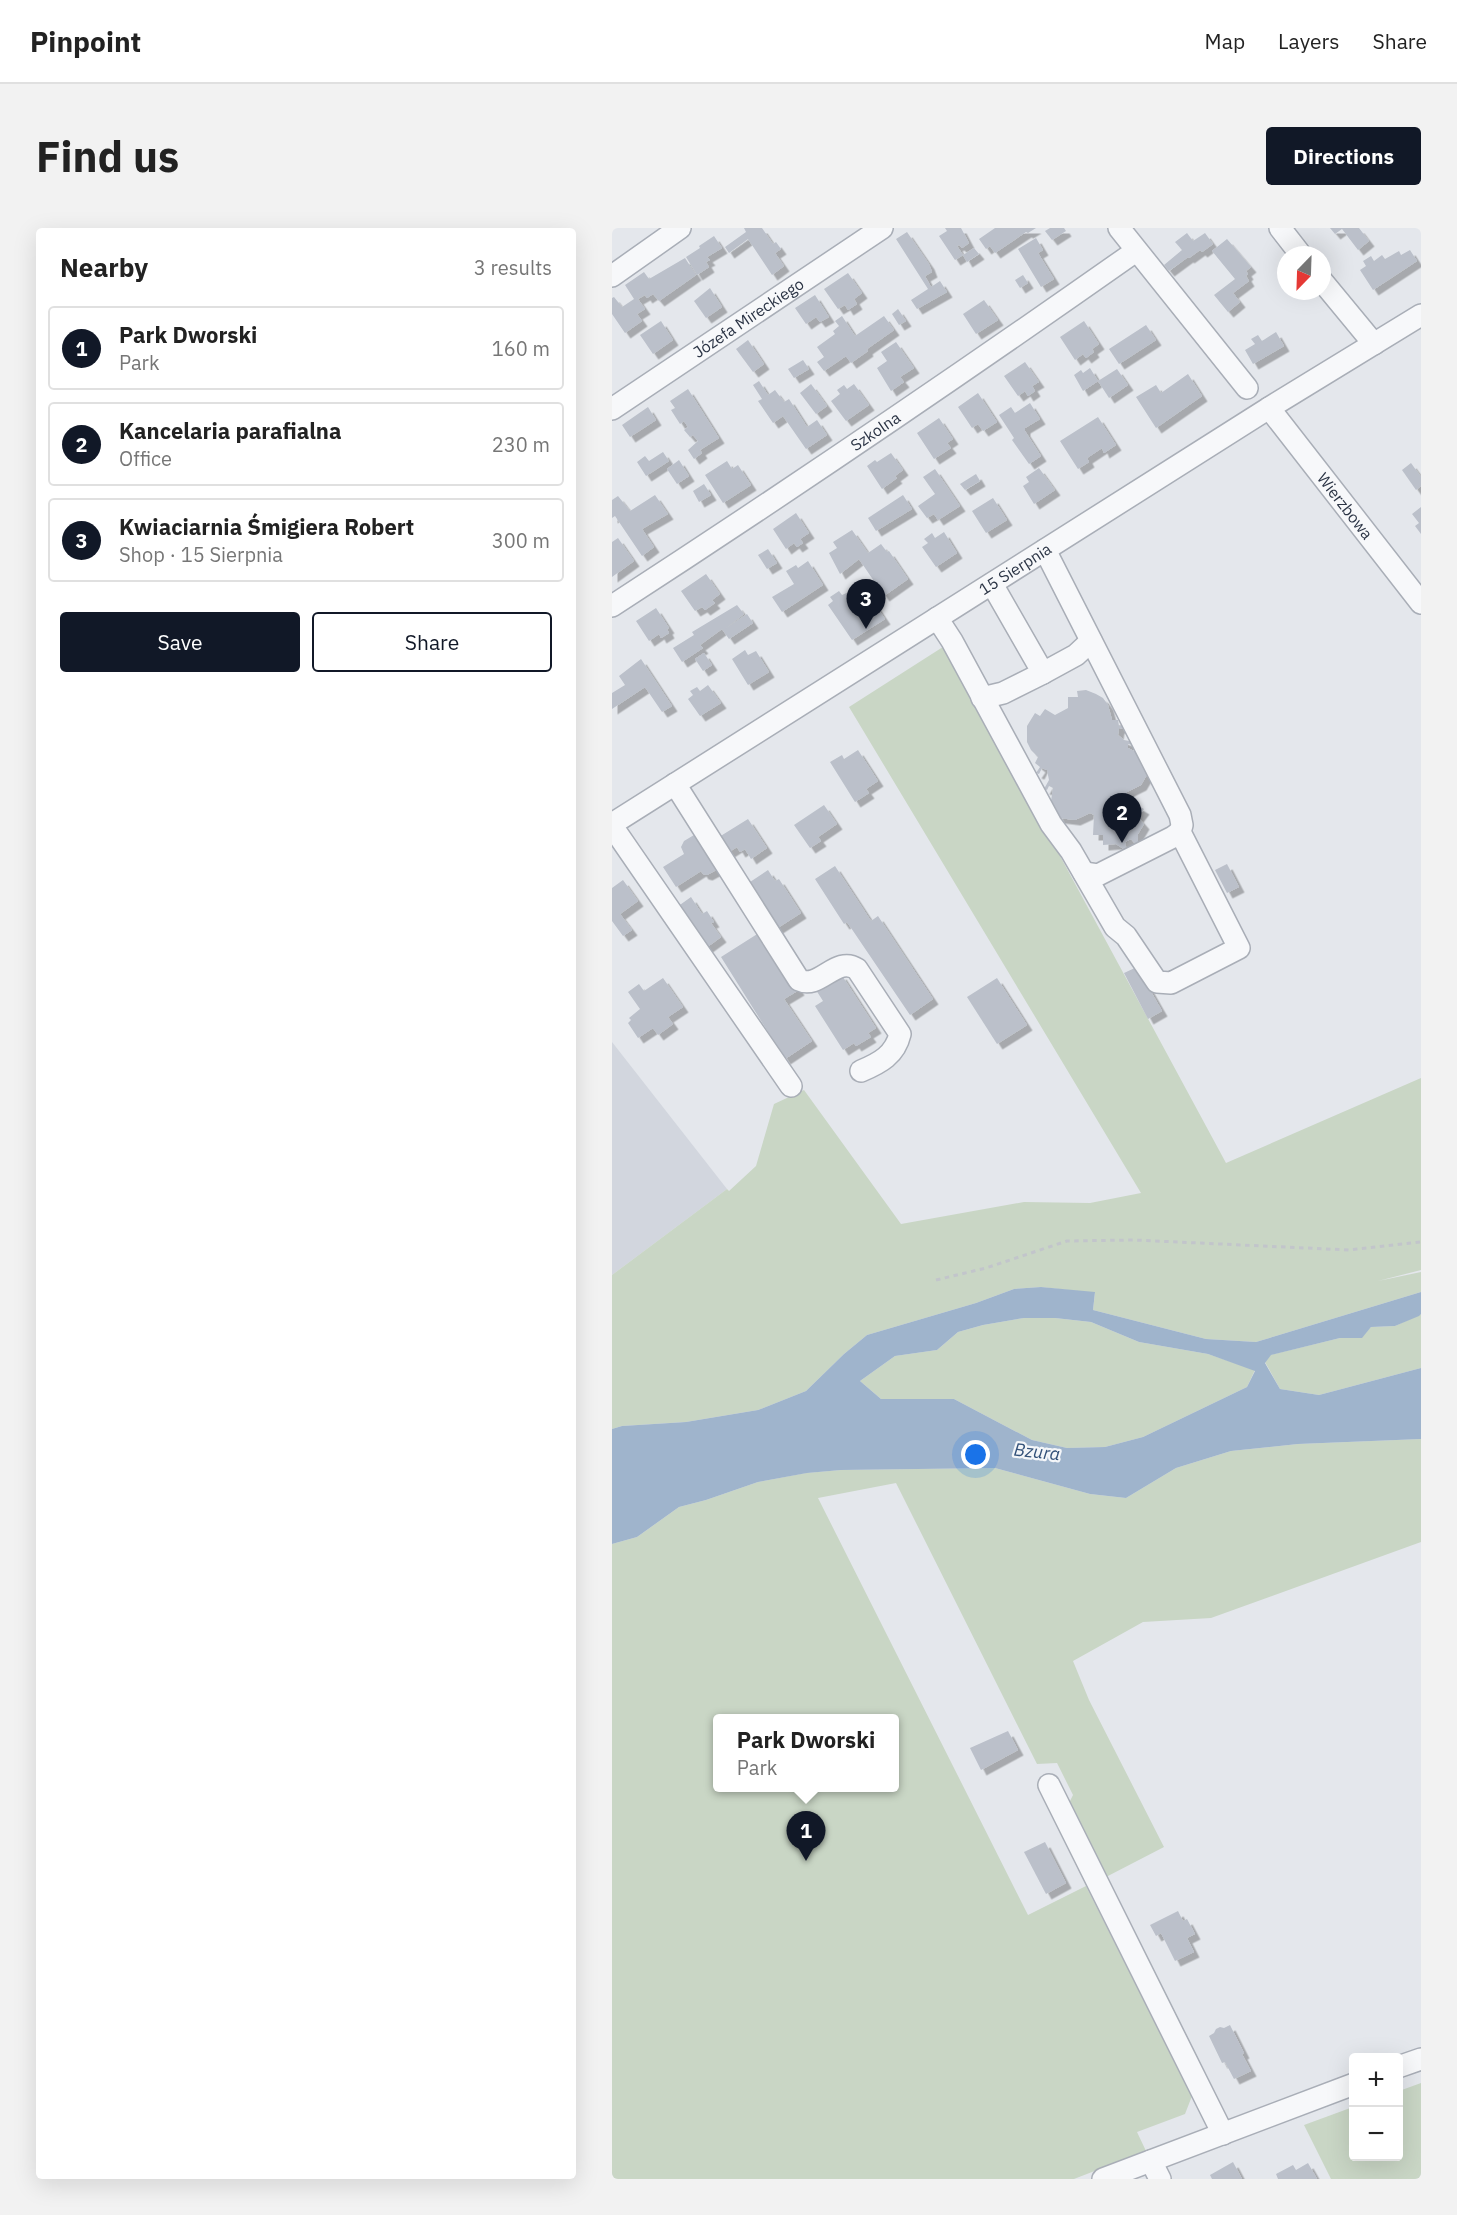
<!DOCTYPE html>
<meta charset="utf-8">
<style>
body{margin:0;font-family:"IBM Plex Sans",sans-serif;background:#f2f2f2;color:#222}
.controls{position:absolute;right:18px;bottom:18px;display:grid;overflow:hidden;border-radius:6px;box-shadow:0 6px 24px #0002}
.controls button{width:54px;height:54px;display:grid;place-items:center;padding:0;border:0;border-bottom:2px solid #e0e0e0;background:#fff;color:#222;font:30px sans-serif}
.compass{position:absolute;left:665px;top:18px;width:54px;height:54px;border-radius:50%;background:#fff;box-shadow:0 6px 24px #0002;rotate:203deg}
.you{position:absolute;left:364px;top:1227px;width:21px;height:21px;margin:-15px;border:4px solid #fff;border-radius:50%;background:#1a73e8;box-shadow:0 0 0 9px #1a73e833}
.badge{display:grid;place-items:center;width:39px;height:39px;border-radius:50%;background:#111827;color:#fff;font-size:20px;font-weight:700}
.pin{position:absolute;translate:-50% -50px;filter:drop-shadow(0 2px 3px #0008)}
.pin::after{content:'';position:absolute;top:32px;width:21px;height:18px;background:inherit;clip-path:polygon(0 0,100% 0,50% 100%)}
.popup{position:absolute;left:101px;top:1486px;width:186px;height:78px;box-sizing:border-box;display:grid;place-content:center;border-radius:6px;background:#fff;filter:drop-shadow(0 2px 4px #0005);font-size:20px;white-space:nowrap;color:#767676}
.popup b{font-size:22px;color:#222}
.popup::after{content:'';position:absolute;left:50%;top:100%;margin-left:-12px;border:12px solid transparent;border-top-color:#fff}
.list{margin:0;padding:0;list-style:none}
h2{display:flex;justify-content:space-between;align-items:center;height:78px;margin:0;padding:0 24px;font-size:26px}
h2 small{font-size:20px;font-weight:400;color:#767676}
.list li{display:grid;grid-template-columns:39px 1fr auto;gap:18px;align-items:center;box-sizing:border-box;height:84px;margin:0 12px 12px;padding:0 12px;border:2px solid #e0e0e0;border-radius:6px}
.list b{display:block;font-size:22px;white-space:nowrap}
.list p{margin:0;font-size:20px;white-space:nowrap;color:#767676}
.list em{font-size:20px;font-style:normal;color:#767676}
.actions{display:flex;gap:12px;padding:18px 24px}
.actions a{flex:1;padding:14px 0;border:2px solid #111827;border-radius:6px;text-align:center;font-size:21px;color:#111827}
.actions .main{background:#111827;color:#fff}
.map{position:relative;flex:none;width:809px;height:1951px;overflow:hidden;border-radius:6px}
header{display:flex;align-items:center;gap:36px;box-sizing:border-box;height:84px;padding:0 30px;background:#fff;border-bottom:2px solid #e0e0e0}
header strong{font-size:28px}
nav{display:flex;gap:33px;margin-inline-start:auto;font-size:21px}
.intro{display:flex;align-items:center;justify-content:space-between;box-sizing:border-box;height:144px;padding:0 36px}
h1{margin:0;font-size:42px}
.button{padding:15px 27px;border-radius:6px;background:#111827;color:#fff;font-size:21px;font-weight:700}
main{display:flex;gap:36px;padding:0 36px}
aside{flex:1;background:#fff;border-radius:6px;box-shadow:0 6px 24px #0002}
.map>svg:first-child{display:block}
.built{fill:#d2d6de}
.green{fill:#c9d6c5;fill-rule:evenodd}
.water{fill:#9fb4cc;fill-rule:evenodd}
.building{fill:#bbc0ca;filter:url(#shadow)}
.lines{fill:none;stroke-linecap:round;stroke-linejoin:round}
.minor-casing{stroke:#a9aeb7;stroke-width:24}
.path{stroke:#c2c5cb;stroke-width:3;stroke-dasharray:4.5 4.5;stroke-linecap:butt}
.minor{stroke:#f7f8fa;stroke-width:21}
.labels{text-anchor:middle;stroke-width:4.5;stroke-linejoin:round;paint-order:stroke}
.street-label{font-size:16px;fill:#2b3445;stroke:#f4f6f9}
.water-label{font-size:18px;font-style:italic;fill:#34527a;stroke:#f4f6f9}
</style>
<header>
<strong>Pinpoint</strong>
<nav><a>Map</a><a>Layers</a><a>Share</a></nav>
</header>
<div class="intro"><h1>Find us</h1><a class="button">Directions</a></div>
<main>
<aside>
<h2>Nearby<small>3 results</small></h2>
<ul class="list">
<li><span class="badge">1</span><div><b>Park Dworski</b><p>Park</p></div><em>160 m</em></li>
<li><span class="badge">2</span><div><b>Kancelaria parafialna</b><p>Office</p></div><em>230 m</em></li>
<li><span class="badge">3</span><div><b>Kwiaciarnia Śmigiera Robert</b><p>Shop · 15 Sierpnia</p></div><em>300 m</em></li>
</ul>
<div class="actions"><a class="main">Save</a><a>Share</a></div>
</aside>
<div class="map">
<svg width="809" height="1951" viewBox="0 0 809 1951">
<defs>
<filter id="shadow"><feDropShadow dx="5.5" dy="5.5" stdDeviation="0" flood-color="#0004"/></filter>
</defs>
<rect width="100%" height="100%" fill="#e4e7ec"/>
<!-- built -->
<path class="built" d="M 0,814 L 115,961 L 0,1047 Z"/>
<!-- green -->
<g class="green">
<path d="M 334,417 L 614,935 L 809,850 L 809,1042 L 766,1053 L 809,1044 L 809,1064 L 644,1114 L 594,1111 L 481,1082 L 483,1065 L 429,1059 L 402,1061 L 364,1075 L 255,1107 L 232,1126 L 194,1163 L 146,1182 L 74,1194 L 10,1198 L 0,1201 L 0,1047 L 115,961 L 117,963 L 144,938 L 162,876 L 192,862 L 289,996 L 412,974 L 478,975 L 529,965 L 237,479 Z"/>
<path d="M 809,1086 L 809,1140 L 707,1167 L 668,1161 L 653,1134 L 658,1127 L 728,1110 L 749,1110 L 759,1099 L 783,1098 Z"/>
<path d="M 412,1090 L 443,1090 L 479,1094 L 527,1114 L 596,1126 L 643,1142 L 635,1159 L 531,1209 L 493,1219 L 455,1220 L 420,1212 L 342,1171 L 269,1171 L 248,1153 L 283,1128 L 325,1122 L 346,1104 L 371,1097 Z"/>
<path d="M 809,1211 L 809,1314 L 599,1390 L 531,1394 L 461,1433 L 477,1472 L 552,1619 L 494,1649 L 457,1575 L 461,1567 L 445,1535 L 425,1536 L 284,1255 L 206,1270 L 416,1687 L 474,1658 L 580,1868 L 573,1886 L 525,1904 L 534,1923 L 462,1951 L 0,1951 L 0,1316 L 25,1309 L 67,1279 L 94,1272 L 146,1254 L 194,1245 L 229,1242 L 383,1240 L 478,1266 L 514,1270 L 564,1240 L 619,1223 L 686,1216 ZM 106,1490 L 282,1490 L 282,1560 L 106,1560 Z"/>
<path d="M 809,1855 L 809,1951 L 719,1951 L 692,1897 L 741,1879 L 742,1928 L 786,1928 L 787,1863 Z"/>
</g>
<!-- water -->
<path class="water" d="M 429,1059 L 483,1064 L 481,1082 L 594,1111 L 644,1114 L 809,1064 L 809,1086 L 807,1088 L 783,1098 L 759,1099 L 750,1110 L 728,1110 L 659,1127 L 653,1135 L 668,1161 L 707,1167 L 809,1140 L 809,1211 L 686,1216 L 619,1223 L 564,1240 L 514,1270 L 478,1266 L 383,1240 L 229,1242 L 195,1245 L 146,1254 L 94,1272 L 67,1279 L 25,1309 L 0,1316 L 0,1201 L 10,1198 L 74,1194 L 146,1182 L 194,1163 L 232,1126 L 255,1107 L 364,1075 L 402,1061 ZM 412,1090 L 443,1090 L 479,1094 L 527,1114 L 596,1126 L 643,1143 L 635,1159 L 531,1209 L 493,1219 L 455,1220 L 420,1212 L 342,1171 L 269,1171 L 248,1153 L 283,1128 L 325,1122 L 346,1104 L 371,1097 Z"/>
<!-- building -->
<g class="building">
<path d="M 132,0 L 150,0 L 161,16 L 164,14 L 169,21 L 163,25 L 172,38 L 160,47 L 136,11 L 117,25 L 113,19 L 134,4 Z"/>
<path d="M 333,0 L 349,0 L 357,15 L 350,20 L 347,17 L 345,18 L 351,27 L 362,20 L 367,26 L 355,34 L 351,27 L 343,32 L 327,8 L 335,3 Z"/>
<path d="M 383,0 L 424,0 L 416,5 L 414,4 L 383,25 L 378,18 L 374,21 L 367,11 Z"/>
<path d="M 438,0 L 452,0 L 454,3 L 440,12 L 433,3 Z"/>
<path d="M 718,0 L 747,0 L 757,13 L 746,22 L 730,1 L 723,6 Z"/>
<path d="M 295,4 L 317,36 L 320,44 L 313,48 L 319,59 L 328,53 L 335,64 L 305,81 L 299,72 L 316,61 L 284,11 Z"/>
<path d="M 575,5 L 581,13 L 593,5 L 601,16 L 590,24 L 588,22 L 577,30 L 576,29 L 557,43 L 552,37 L 570,22 L 563,14 Z"/>
<path d="M 102,8 L 110,20 L 95,29 L 98,32 L 94,34 L 97,39 L 85,47 L 74,29 L 88,20 L 87,18 Z"/>
<path d="M 424,10 L 431,22 L 426,25 L 442,51 L 429,59 L 406,21 Z"/>
<path d="M 615,11 L 639,39 L 634,43 L 636,46 L 634,48 L 637,53 L 621,65 L 628,74 L 616,84 L 602,67 L 623,51 L 600,23 Z"/>
<path d="M 798,22 L 805,33 L 761,62 L 748,42 L 754,38 L 751,33 L 759,28 L 762,33 L 770,27 L 773,31 L 787,23 L 789,27 Z"/>
<path d="M 73,30 L 84,47 L 47,73 L 41,66 L 35,70 L 33,67 L 26,71 L 33,81 L 25,86 L 30,93 L 13,105 L 0,86 L 0,70 L 2,69 L 10,79 L 22,71 L 13,57 L 32,44 L 37,51 Z"/>
<path d="M 236,45 L 250,65 L 242,71 L 245,76 L 236,82 L 233,77 L 226,81 L 212,61 Z"/>
<path d="M 411,47 L 416,55 L 408,60 L 403,52 Z"/>
<path d="M 98,60 L 110,79 L 94,90 L 82,73 Z"/>
<path d="M 203,67 L 217,89 L 208,94 L 204,89 L 194,96 L 183,80 Z"/>
<path d="M 372,72 L 386,92 L 364,106 L 351,86 Z"/>
<path d="M 286,81 L 294,93 L 287,97 L 280,86 Z"/>
<path d="M 230,88 L 243,108 L 272,88 L 282,102 L 255,121 L 256,123 L 239,135 L 234,128 L 212,143 L 205,134 L 212,129 L 205,119 L 223,106 L 221,103 L 227,98 L 223,93 Z"/>
<path d="M 49,93 L 61,112 L 41,126 L 28,107 Z"/>
<path d="M 472,93 L 487,116 L 480,121 L 482,124 L 474,130 L 471,126 L 463,132 L 448,109 Z"/>
<path d="M 534,97 L 544,112 L 507,136 L 497,121 Z"/>
<path d="M 664,104 L 672,118 L 641,136 L 633,122 L 643,116 L 639,111 L 646,107 L 650,113 Z"/>
<path d="M 136,112 L 152,136 L 141,144 L 124,121 Z"/>
<path d="M 284,114 L 302,140 L 288,149 L 292,154 L 279,163 L 265,140 L 275,133 L 269,124 Z"/>
<path d="M 191,132 L 197,141 L 182,150 L 176,141 Z"/>
<path d="M 413,134 L 427,154 L 420,158 L 423,163 L 416,168 L 413,163 L 406,168 L 392,148 Z"/>
<path d="M 478,140 L 486,153 L 471,163 L 462,147 L 469,142 L 471,145 Z"/>
<path d="M 505,141 L 516,157 L 497,170 L 486,153 Z"/>
<path d="M 576,146 L 590,168 L 544,200 L 524,169 L 544,157 L 549,165 Z"/>
<path d="M 147,153 L 156,167 L 163,162 L 172,174 L 177,171 L 195,199 L 205,192 L 215,207 L 194,221 L 171,188 L 161,195 L 146,173 L 150,171 L 141,157 Z"/>
<path d="M 199,156 L 215,178 L 204,186 L 188,165 Z"/>
<path d="M 242,156 L 257,177 L 234,193 L 219,173 L 228,166 L 225,162 L 232,157 L 235,161 Z"/>
<path d="M 76,161 L 107,210 L 88,222 L 90,225 L 82,231 L 76,222 L 86,213 L 81,207 L 78,209 L 72,202 L 76,199 L 72,193 L 68,196 L 59,182 L 63,180 L 58,173 Z"/>
<path d="M 366,165 L 385,194 L 371,203 L 366,196 L 360,200 L 346,179 Z"/>
<path d="M 418,175 L 428,191 L 413,200 L 413,203 L 429,228 L 417,236 L 400,212 L 402,210 L 387,187 L 399,179 L 403,185 Z"/>
<path d="M 36,179 L 44,192 L 18,209 L 10,197 Z"/>
<path d="M 486,189 L 504,217 L 492,225 L 490,220 L 475,230 L 477,234 L 466,241 L 448,213 Z"/>
<path d="M 327,190 L 341,211 L 335,215 L 339,220 L 322,231 L 305,205 Z"/>
<path d="M 51,224 L 57,233 L 34,248 L 25,234 L 33,228 L 37,233 Z"/>
<path d="M 279,225 L 291,242 L 283,248 L 285,250 L 270,261 L 255,238 L 263,232 L 265,234 Z"/>
<path d="M 67,232 L 77,248 L 65,256 L 55,241 Z"/>
<path d="M 115,233 L 120,241 L 126,237 L 139,257 L 111,275 L 93,247 Z"/>
<path d="M 799,235 L 809,249 L 809,258 L 804,262 L 790,242 Z"/>
<path d="M 427,240 L 443,262 L 422,276 L 411,258 L 417,254 L 414,249 Z"/>
<path d="M 323,241 L 348,278 L 326,292 L 322,286 L 315,290 L 306,278 L 323,266 L 311,249 Z"/>
<path d="M 364,246 L 368,253 L 353,262 L 348,256 Z"/>
<path d="M 92,256 L 99,267 L 87,274 L 81,263 Z"/>
<path d="M 43,267 L 56,286 L 30,301 L 42,319 L 30,328 L 3,288 L 0,290 L 0,272 L 6,268 L 18,283 Z"/>
<path d="M 291,267 L 300,281 L 264,303 L 256,290 Z"/>
<path d="M 381,270 L 395,292 L 374,305 L 360,283 Z"/>
<path d="M 809,279 L 809,306 L 803,298 L 807,295 L 800,286 Z"/>
<path d="M 184,285 L 197,305 L 188,311 L 191,315 L 185,319 L 182,315 L 174,321 L 161,301 Z"/>
<path d="M 240,302 L 256,325 L 269,316 L 275,324 L 277,323 L 296,351 L 272,368 L 247,331 L 228,346 L 217,325 L 225,320 L 221,314 Z"/>
<path d="M 332,304 L 345,325 L 324,339 L 310,319 L 316,315 L 312,311 L 320,305 L 323,310 Z"/>
<path d="M 6,310 L 22,333 L 0,349 L 0,314 Z"/>
<path d="M 156,321 L 165,335 L 155,341 L 146,327 Z"/>
<path d="M 196,333 L 211,357 L 170,384 L 160,369 L 182,356 L 174,343 L 184,337 L 186,340 Z"/>
<path d="M 94,346 L 108,366 L 100,372 L 103,375 L 93,382 L 90,379 L 83,383 L 69,363 Z"/>
<path d="M 227,363 L 230,367 L 239,363 L 250,381 L 254,378 L 256,381 L 263,376 L 273,391 L 240,412 L 216,377 L 221,373 L 218,369 Z"/>
<path d="M 125,377 L 132,386 L 113,401 L 135,386 L 141,395 L 117,411 L 110,401 L 88,417 L 91,420 L 70,434 L 61,420 L 82,407 L 80,404 Z"/>
<path d="M 44,380 L 57,400 L 55,401 L 57,405 L 49,410 L 47,406 L 37,413 L 24,393 Z"/>
<path d="M 133,422 L 136,427 L 144,423 L 157,444 L 136,457 L 120,431 Z"/>
<path d="M 92,425 L 100,437 L 91,443 L 83,431 Z"/>
<path d="M 29,431 L 60,478 L 50,484 L 33,459 L 0,481 L 0,465 L 13,457 L 7,448 Z"/>
<path d="M 96,457 L 109,475 L 88,488 L 76,471 L 81,467 L 78,463 L 85,459 L 88,463 Z"/>
<path d="M 474,462 L 484,466 L 491,470 L 496,477 L 500,492 L 506,492 L 507,498 L 513,498 L 513,501 L 507,500 L 506,507 L 512,512 L 522,514 L 522,517 L 516,516 L 516,520 L 526,525 L 536,545 L 529,557 L 515,564 L 515,571 L 532,581 L 526,589 L 532,596 L 526,606 L 526,619 L 519,611 L 513,614 L 515,623 L 504,616 L 491,617 L 491,607 L 481,607 L 482,587 L 478,585 L 463,592 L 447,590 L 439,573 L 441,560 L 437,558 L 435,562 L 432,561 L 437,552 L 435,542 L 430,540 L 427,546 L 424,545 L 428,539 L 423,535 L 426,529 L 419,522 L 415,514 L 415,498 L 423,485 L 428,488 L 433,481 L 443,487 L 456,480 L 456,469 L 466,469 L 465,463 Z"/>
<path d="M 246,522 L 266,553 L 254,561 L 257,565 L 243,574 L 218,534 L 230,527 L 232,531 Z"/>
<path d="M 212,577 L 225,596 L 206,609 L 209,613 L 198,620 L 182,597 Z"/>
<path d="M 136,591 L 155,620 L 139,631 L 133,621 L 128,624 L 125,619 L 117,624 L 107,609 Z"/>
<path d="M 87,604 L 106,641 L 95,647 L 91,646 L 89,643 L 64,659 L 51,639 L 72,626 L 69,619 L 72,613 Z"/>
<path d="M 615,636 L 627,659 L 615,665 L 603,642 Z"/>
<path d="M 223,638 L 259,693 L 266,688 L 321,771 L 298,787 L 235,694 L 232,696 L 203,651 Z"/>
<path d="M 156,642 L 163,653 L 167,651 L 189,685 L 164,701 L 135,656 Z"/>
<path d="M 11,652 L 26,673 L 8,686 L 20,702 L 11,708 L 0,693 L 0,660 Z"/>
<path d="M 79,669 L 90,686 L 95,683 L 102,694 L 99,695 L 109,709 L 94,720 L 65,679 Z"/>
<path d="M 150,703 L 187,762 L 172,771 L 200,813 L 173,831 L 109,729 Z"/>
<path d="M 525,739 L 550,783 L 536,791 L 512,745 Z"/>
<path d="M 229,746 L 264,800 L 256,805 L 259,809 L 244,818 L 242,815 L 231,822 L 203,778 L 211,773 L 204,762 Z"/>
<path d="M 51,750 L 71,779 L 56,789 L 61,796 L 46,807 L 41,800 L 26,810 L 16,795 L 19,792 L 17,790 L 28,781 L 16,764 L 27,756 L 32,763 Z"/>
<path d="M 385,750 L 415,797 L 385,816 L 355,769 Z"/>
<path d="M 396,1503 L 406,1522 L 369,1542 L 358,1520 Z"/>
<path d="M 433,1614 L 454,1655 L 434,1666 L 412,1624 Z"/>
<path d="M 566,1683 L 571,1693 L 575,1691 L 583,1706 L 575,1710 L 582,1724 L 563,1733 L 549,1705 L 544,1708 L 538,1697 Z"/>
<path d="M 618,1797 L 632,1825 L 630,1826 L 639,1843 L 622,1851 L 613,1834 L 610,1835 L 597,1808 L 602,1805 L 604,1801 L 608,1799 L 612,1800 Z"/>
<path d="M 621,1934 L 630,1951 L 600,1951 L 598,1947 Z"/>
<path d="M 696,1935 L 705,1951 L 666,1951 L 664,1946 L 681,1937 L 684,1942 Z"/>
</g>
<g class="lines">
<defs>
<g id="minor">
<path d="M 507,0 L 635,160"/>
<path d="M 668,0 L 689,27"/>
<path d="M 0,48 L 68,0"/>
<path d="M 710,53 L 762,116"/>
<path id="s1" d="M 657,180 L 809,375"/>
<path id="s2" d="M 0,181 L 270,0"/>
<path id="s3" d="M 0,378 C 177,263 352,144 524,23"/>
<path d="M 325,390 L 340,413 L 439,596 L 459,623 L 503,699 L 514,708 L 545,754 L 559,755 L 627,720 L 568,604 L 570,597 L 568,587 L 433,322"/>
<path d="M 431,445 L 464,427 L 479,413"/>
<path d="M 370,470 L 391,465 L 431,445 L 380,356"/>
<path d="M 63,556 L 187,752 C 208,762 224,727 245,741 L 288,806 C 283,827 268,835 249,843"/>
<path id="s4" d="M 0,596 L 657,180 L 809,87"/>
<path d="M 0,598 L 179,858"/>
<path d="M 472,645 L 486,647 L 561,609 L 568,604"/>
<path d="M 437,1557 L 611,1906"/>
<path d="M 786,1839 L 809,1831"/>
<path d="M 539,1933 L 548,1951"/>
<path d="M 491,1951 L 742,1856"/>
</g>
</defs>
<!-- minor casing -->
<use href="#minor" class="minor-casing"/>
<!-- path -->
<path class="path" d="M 324,1052 L 374,1040 L 455,1013 L 522,1012 L 737,1022 L 809,1014"/>
<!-- minor -->
<use href="#minor" class="minor"/>
</g>
<g class="labels">
<!-- street labels -->
<g class="street-label">
<text dy="6" stroke="none"><textPath href="#s2" startOffset="164">Józefa Mireckiego</textPath></text>
<text dy="6" stroke="none"><textPath href="#s3" startOffset="316">Szkolna</textPath></text>
<text dy="6" stroke="none"><textPath href="#s1" startOffset="124">Wierzbowa</textPath></text>
<text dy="6" stroke="none"><textPath href="#s4" startOffset="477">15 Sierpnia</textPath></text>
</g>
<!-- water labels -->
<g class="water-label">
<text transform="translate(425 1224) rotate(6)" y="6">Bzura</text>
</g>
</g>
</svg>
<div class="controls">
<button>+</button>
<button>−</button>
</div>
<svg class="compass" viewBox="-18 -18 36 36"><path d="M0-13l5 13h-10z" fill="#e53935"/><path d="M0 13l5-13h-10z" fill="#767676"/></svg>
<div class="you"></div>
<div class="pin badge" style="left:194px;top:1633px">1</div>
<div class="popup"><b>Park Dworski</b>Park</div>
<div class="pin badge" style="left:510px;top:615px">2</div>
<div class="pin badge" style="left:254px;top:401px">3</div>
</div>
</main>
